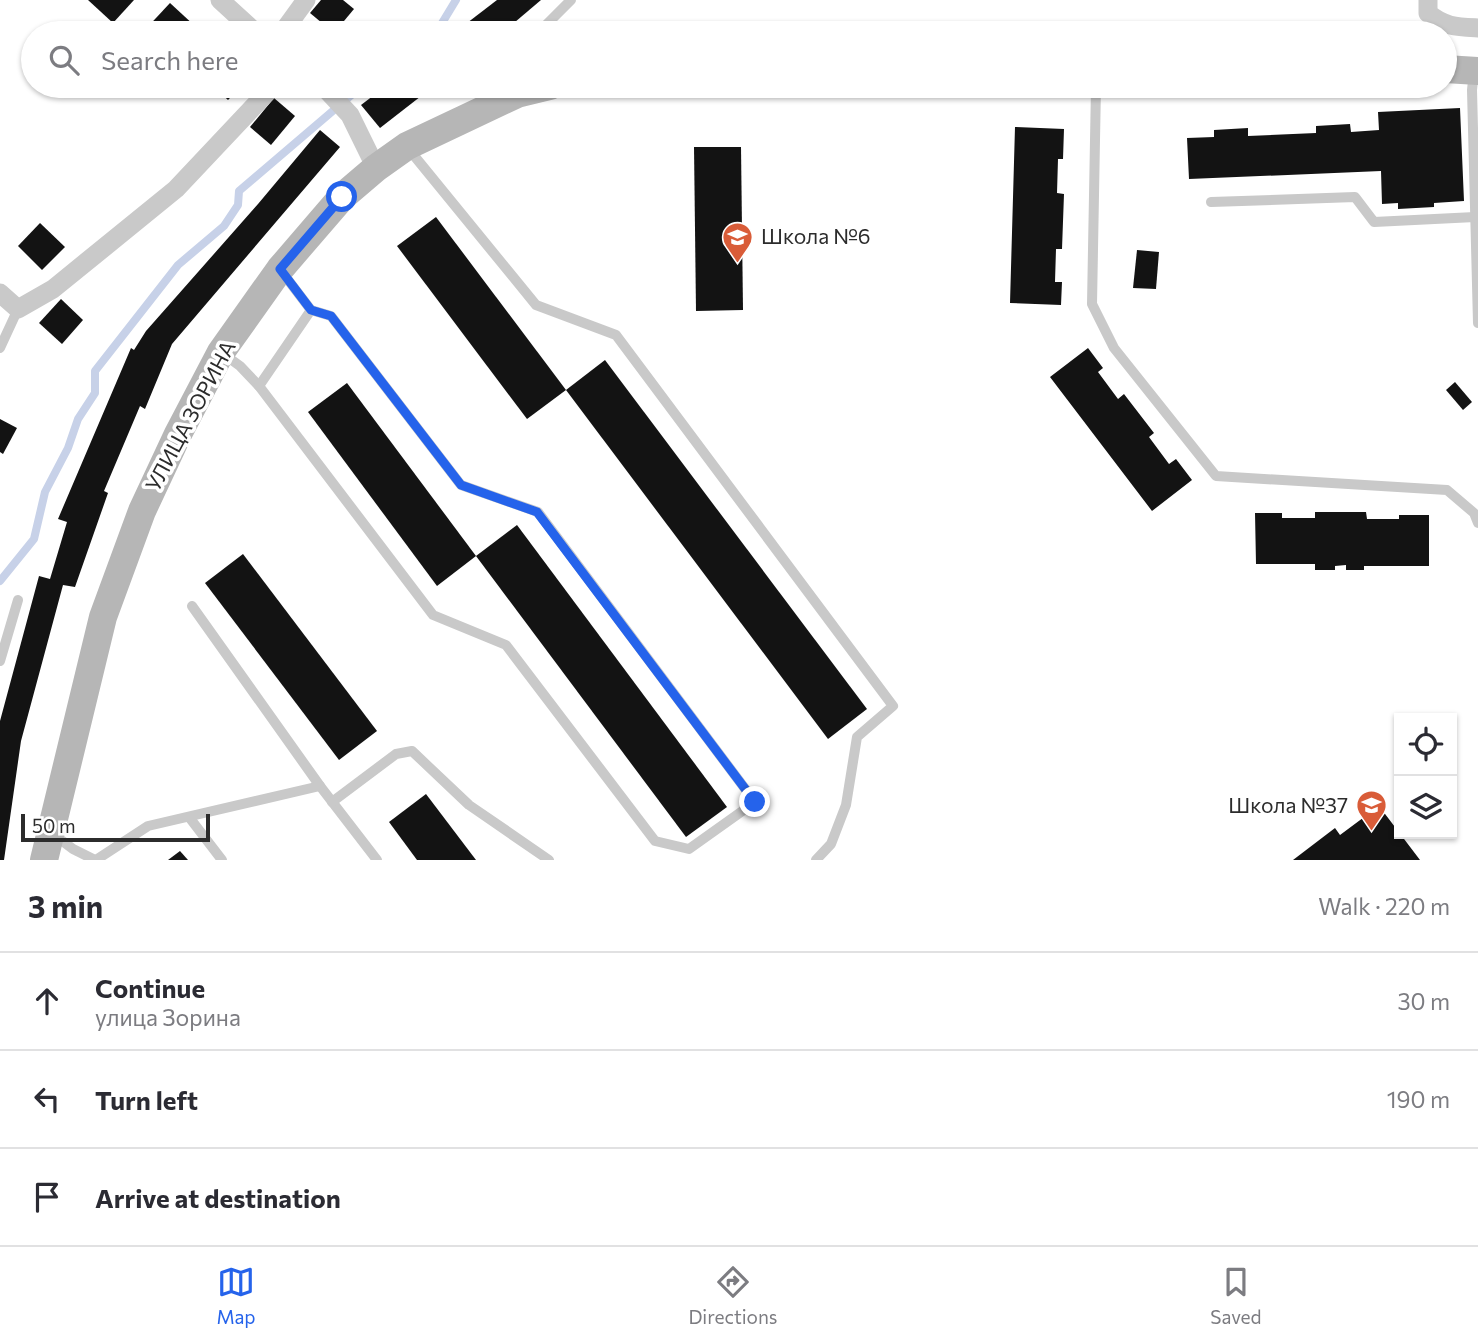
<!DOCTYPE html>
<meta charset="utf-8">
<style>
body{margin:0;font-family:Commissioner,sans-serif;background:#f2f2f3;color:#2b2b33}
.controls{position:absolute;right:21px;bottom:21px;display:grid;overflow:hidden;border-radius:0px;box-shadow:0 2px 5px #0004}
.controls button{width:63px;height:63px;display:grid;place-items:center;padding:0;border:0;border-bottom:2px solid #e1e1e2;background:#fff;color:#2b2b33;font:35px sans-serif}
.scale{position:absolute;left:21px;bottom:18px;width:189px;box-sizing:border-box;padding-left:7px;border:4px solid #2c2c2c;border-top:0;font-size:19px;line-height:24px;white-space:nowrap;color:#2c2c2c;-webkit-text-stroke:5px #fff;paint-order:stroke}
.stop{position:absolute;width:21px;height:21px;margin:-16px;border:5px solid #2563eb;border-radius:50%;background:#fff}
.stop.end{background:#2563eb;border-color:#fff;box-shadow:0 2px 7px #0008}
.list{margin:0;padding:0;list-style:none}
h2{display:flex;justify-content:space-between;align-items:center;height:91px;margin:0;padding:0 28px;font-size:30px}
h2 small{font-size:23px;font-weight:400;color:#7c7c81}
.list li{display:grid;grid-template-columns:46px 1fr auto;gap:21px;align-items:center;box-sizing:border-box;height:98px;padding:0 28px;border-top:2px solid #e1e1e2}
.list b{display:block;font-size:26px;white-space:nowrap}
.list p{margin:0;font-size:23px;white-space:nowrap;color:#7c7c81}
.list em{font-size:23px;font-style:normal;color:#7c7c81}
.icon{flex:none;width:38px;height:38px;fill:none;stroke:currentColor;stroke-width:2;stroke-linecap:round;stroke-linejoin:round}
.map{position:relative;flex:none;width:1478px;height:860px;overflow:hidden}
.search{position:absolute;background:#fff;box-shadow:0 2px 5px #0004;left:21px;right:21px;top:21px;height:77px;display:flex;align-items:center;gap:18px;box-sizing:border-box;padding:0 24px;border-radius:38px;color:#7c7c81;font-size:26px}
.sheet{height:385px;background:#fff}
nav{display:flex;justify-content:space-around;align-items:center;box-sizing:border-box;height:98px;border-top:2px solid #e1e1e2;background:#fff;font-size:19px;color:#7c7c81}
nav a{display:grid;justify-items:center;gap:4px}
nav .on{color:#2563eb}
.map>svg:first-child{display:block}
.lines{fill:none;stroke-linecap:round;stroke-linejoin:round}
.stream{stroke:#c7d1e8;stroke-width:8}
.building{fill:#131313}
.service{stroke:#c9c9c9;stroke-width:10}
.minor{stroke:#c9c9c9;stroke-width:19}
.secondary{stroke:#b6b6b6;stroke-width:28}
.route{stroke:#2563eb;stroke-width:9}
.labels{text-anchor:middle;stroke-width:7;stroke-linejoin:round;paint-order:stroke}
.poi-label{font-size:21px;fill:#2c2c2c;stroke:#fff;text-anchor:start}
.street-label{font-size:21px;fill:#2c2c2c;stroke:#fff}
</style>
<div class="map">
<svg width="1478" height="860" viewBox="0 0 1478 860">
<rect width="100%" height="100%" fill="#fff"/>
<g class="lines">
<!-- stream -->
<g class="stream">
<path d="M 436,33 L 456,0"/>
<path d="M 0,581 L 34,539 L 45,492 L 68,448 L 78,419 L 95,393 L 95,371 L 178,265 L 224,226 L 238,205 L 239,191 L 362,86"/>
</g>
</g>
<!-- building -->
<g class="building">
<path d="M 88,0 L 134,0 L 113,23 Z"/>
<path d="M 321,0 L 343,0 L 354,9 L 334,33 L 310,13 Z"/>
<path d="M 497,0 L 541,0 L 502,33 L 454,33 Z"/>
<path d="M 170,3 L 196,27 L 190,33 L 142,33 Z"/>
<path d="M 213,86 L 241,86 L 228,100 Z"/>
<path d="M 386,86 L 434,86 L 380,128 L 361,105 Z"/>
<path d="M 274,98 L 295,116 L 271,145 L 250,127 Z"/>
<path d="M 1460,108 L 1464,201 L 1434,203 L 1434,207 L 1398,209 L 1398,203 L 1382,204 L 1381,171 L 1189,179 L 1187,138 L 1214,137 L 1214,130 L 1248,128 L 1248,136 L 1316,133 L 1316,126 L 1350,124 L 1351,132 L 1379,130 L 1378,112 Z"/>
<path d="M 1015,127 L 1064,129 L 1063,159 L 1058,159 L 1057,193 L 1064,194 L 1062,249 L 1056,249 L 1055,282 L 1062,282 L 1061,305 L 1010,303 Z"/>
<path d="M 320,130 L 340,147 L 172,344 L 145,409 L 140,406 L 104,491 L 108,493 L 75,587 L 63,585 L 21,741 L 4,860 L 0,860 L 0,721 L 39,576 L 50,579 L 67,522 L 58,519 L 131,348 L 134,350 L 146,331 L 258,204 Z"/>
<path d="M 694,147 L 741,147 L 743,310 L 696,311 Z"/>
<path d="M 436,217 L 566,390 L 527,419 L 397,246 Z"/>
<path d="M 40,223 L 65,247 L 42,270 L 18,246 Z"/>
<path d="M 1137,250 L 1159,252 L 1156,289 L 1133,288 Z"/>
<path d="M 61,299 L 83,320 L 62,344 L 39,323 Z"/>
<path d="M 1088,348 L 1103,368 L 1098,372 L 1118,399 L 1124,394 L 1154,433 L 1149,437 L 1169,464 L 1176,459 L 1192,480 L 1152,511 L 1050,377 Z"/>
<path d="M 605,360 L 867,709 L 828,739 L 566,390 Z"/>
<path d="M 1455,382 L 1472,402 L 1463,410 L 1446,390 Z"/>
<path d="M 347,383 L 476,556 L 437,586 L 308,412 Z"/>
<path d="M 0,419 L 17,428 L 3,454 L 0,452 Z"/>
<path d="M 1315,512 L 1366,512 L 1367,519 L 1399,519 L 1399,515 L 1429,515 L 1429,566 L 1364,566 L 1364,570 L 1346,570 L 1346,565 L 1335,566 L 1335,570 L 1315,570 L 1315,564 L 1256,564 L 1255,513 L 1282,513 L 1282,518 L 1315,518 Z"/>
<path d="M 517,525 L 727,807 L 686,837 L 476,556 Z"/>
<path d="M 243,554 L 377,731 L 339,760 L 205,583 Z"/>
<path d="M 426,794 L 476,860 L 417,860 L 389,822 Z"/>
<path d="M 1379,806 L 1420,860 L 1293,860 L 1335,828 L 1340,835 Z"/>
<path d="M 180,851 L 188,860 L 168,860 Z"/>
</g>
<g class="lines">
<!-- service -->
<g class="service">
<path d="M 538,33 L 571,0"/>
<path d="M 1474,71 L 1472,90 L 1478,323"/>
<path d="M 1096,86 L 1092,304 L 1114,348 L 1216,476 L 1447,490 L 1474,513 L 1478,523"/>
<path d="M 407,147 L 536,305 L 616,335 L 893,706 L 857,737 L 846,805 L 831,844 L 816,860"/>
<path d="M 1211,202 L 1355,197 L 1374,222 L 1475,217"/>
<path d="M 0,348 L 18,309"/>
<path d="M 222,353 L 240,366 L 259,386 L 433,615 L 506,645 L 655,841 L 689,849 L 755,802 L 538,512 L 461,485 L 331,316 L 311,310 L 282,272"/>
<path d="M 259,386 L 311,310"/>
<path d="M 192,606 L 320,786 L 377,860"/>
<path d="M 0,661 L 18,600"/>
<path d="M 332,802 L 396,754 L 412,751 L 469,805 L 549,860"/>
<path d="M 189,817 L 222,860"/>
<path d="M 53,834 L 73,849 L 95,860"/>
<path d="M 96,860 L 148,826 L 320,786"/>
</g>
<!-- minor -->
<g class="minor">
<path d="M 220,0 L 256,33"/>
<path d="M 1428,0 L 1428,13 C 1444,27 1458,27 1478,28"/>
<path d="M 282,33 L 306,0"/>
<path d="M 323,86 L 350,115 L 376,168"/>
<path d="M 0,293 L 18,309 L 53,289 L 176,189 L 273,86"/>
</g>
<!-- secondary -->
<g class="secondary">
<path d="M 1445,69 L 1478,71"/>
<path d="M 44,860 L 103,617 L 142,511 L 178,434 L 221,352 L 280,269 L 342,197 L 376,168 L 407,146 L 517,94 L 550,86"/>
</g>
</g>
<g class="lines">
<!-- route -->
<path class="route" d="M 342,197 L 280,269 L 311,310 L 331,316 L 461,485 L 537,512 L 755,802"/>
</g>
<!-- icons -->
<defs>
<symbol id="school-pin" viewBox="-11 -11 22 30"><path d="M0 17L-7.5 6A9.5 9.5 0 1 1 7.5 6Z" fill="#d95c38" stroke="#fff"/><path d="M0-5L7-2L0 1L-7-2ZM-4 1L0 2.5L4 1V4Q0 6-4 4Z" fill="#fff"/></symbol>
</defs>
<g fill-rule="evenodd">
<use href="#school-pin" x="720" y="220" width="35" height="47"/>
<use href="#school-pin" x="1354" y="788" width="35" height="47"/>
</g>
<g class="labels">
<!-- poi labels -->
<g class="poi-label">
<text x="761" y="244">Школа №6</text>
<text x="1348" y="813" text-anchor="end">Школа №37</text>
</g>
<!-- street labels -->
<g class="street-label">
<text transform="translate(191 416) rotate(-62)" y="7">УЛИЦА ЗОРИНА</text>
</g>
</g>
</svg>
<div class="controls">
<button><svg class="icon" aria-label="locate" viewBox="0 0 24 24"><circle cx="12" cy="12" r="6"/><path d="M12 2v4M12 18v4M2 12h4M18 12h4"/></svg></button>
<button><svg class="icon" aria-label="layers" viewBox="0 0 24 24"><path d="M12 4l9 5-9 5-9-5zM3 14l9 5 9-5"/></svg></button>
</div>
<div class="scale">50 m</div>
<div class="stop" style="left:342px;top:197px"></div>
<div class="stop end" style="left:755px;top:802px"></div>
<div class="search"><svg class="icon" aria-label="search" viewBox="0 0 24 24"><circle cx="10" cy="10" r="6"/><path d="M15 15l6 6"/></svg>Search here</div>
</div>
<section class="sheet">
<h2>3 min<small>Walk · 220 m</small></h2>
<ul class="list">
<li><svg class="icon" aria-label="ahead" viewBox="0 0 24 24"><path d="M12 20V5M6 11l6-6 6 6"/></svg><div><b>Continue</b><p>улица Зорина</p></div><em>30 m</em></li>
<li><svg class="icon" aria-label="left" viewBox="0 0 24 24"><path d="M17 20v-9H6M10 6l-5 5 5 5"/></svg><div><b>Turn left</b></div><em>190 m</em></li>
<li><svg class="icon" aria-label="arrive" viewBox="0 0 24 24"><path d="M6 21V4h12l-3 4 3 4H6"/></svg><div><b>Arrive at destination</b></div></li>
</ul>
</section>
<nav>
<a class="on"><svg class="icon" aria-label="map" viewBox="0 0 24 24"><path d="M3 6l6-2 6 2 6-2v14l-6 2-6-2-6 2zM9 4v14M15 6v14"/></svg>Map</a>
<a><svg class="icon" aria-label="directions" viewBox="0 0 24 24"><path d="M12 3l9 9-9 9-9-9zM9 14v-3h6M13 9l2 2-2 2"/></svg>Directions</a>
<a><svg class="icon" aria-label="saved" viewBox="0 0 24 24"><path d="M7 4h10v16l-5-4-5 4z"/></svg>Saved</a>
</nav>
